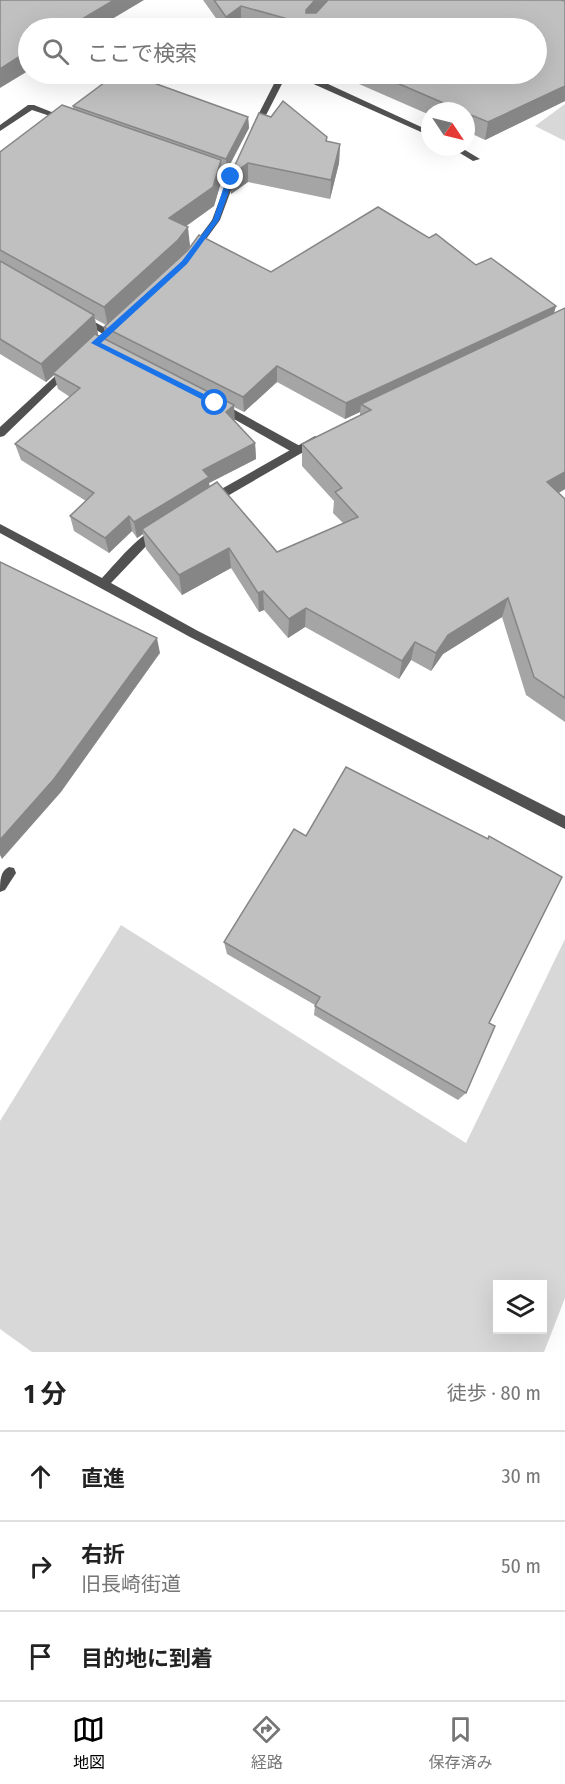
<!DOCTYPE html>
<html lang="ja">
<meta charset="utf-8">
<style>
body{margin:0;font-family:"Fira Sans Condensed","Noto Sans JP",sans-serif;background:#f6f6f6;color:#222}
.controls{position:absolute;right:18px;bottom:18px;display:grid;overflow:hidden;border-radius:0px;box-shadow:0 6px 24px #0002}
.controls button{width:54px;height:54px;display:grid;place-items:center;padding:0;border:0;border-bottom:2px solid #e0e0e0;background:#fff;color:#222;font:30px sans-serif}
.compass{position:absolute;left:421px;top:102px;width:54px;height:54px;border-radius:50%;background:#fff;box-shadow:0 6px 24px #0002;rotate:125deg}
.stop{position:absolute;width:18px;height:18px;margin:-14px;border:4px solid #1a73e8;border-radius:50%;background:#fff}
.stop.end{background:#1a73e8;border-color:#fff;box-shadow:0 2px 6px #0008}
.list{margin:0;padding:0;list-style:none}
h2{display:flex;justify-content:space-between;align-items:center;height:78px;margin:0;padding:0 24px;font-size:26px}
h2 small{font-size:20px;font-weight:400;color:#767676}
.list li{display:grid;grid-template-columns:39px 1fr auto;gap:18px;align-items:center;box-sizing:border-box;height:90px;padding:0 24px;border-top:2px solid #e0e0e0}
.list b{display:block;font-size:22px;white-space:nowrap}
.list p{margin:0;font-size:20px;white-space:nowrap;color:#767676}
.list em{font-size:20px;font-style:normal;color:#767676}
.icon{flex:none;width:33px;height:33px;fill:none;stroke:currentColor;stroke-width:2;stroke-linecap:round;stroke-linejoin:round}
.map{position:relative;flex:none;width:565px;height:1352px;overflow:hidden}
.search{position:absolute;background:#fff;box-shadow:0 6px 24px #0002;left:18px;right:18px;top:18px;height:66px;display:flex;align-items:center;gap:15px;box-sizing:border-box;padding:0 21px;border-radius:33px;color:#767676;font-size:22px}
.sheet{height:348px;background:#fff}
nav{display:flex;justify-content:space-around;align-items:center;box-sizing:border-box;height:84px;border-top:2px solid #e0e0e0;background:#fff;font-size:16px;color:#767676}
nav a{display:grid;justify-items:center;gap:3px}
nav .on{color:#000}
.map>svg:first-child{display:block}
.green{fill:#d8d8d8;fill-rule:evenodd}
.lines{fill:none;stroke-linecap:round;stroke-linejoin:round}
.lane{fill:#515151;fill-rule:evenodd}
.street{fill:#515151;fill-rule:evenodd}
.wall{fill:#a5a5a5;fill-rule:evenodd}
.shaded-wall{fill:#868686}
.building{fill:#c0c0c0;stroke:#868686;stroke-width:1.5}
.route{fill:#1a73e8}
</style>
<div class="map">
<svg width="565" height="1352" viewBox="0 0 565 1352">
<rect width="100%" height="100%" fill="#fff"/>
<!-- green -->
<g class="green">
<path d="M 565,104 L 565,141 L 535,126 Z"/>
<path d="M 121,925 L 466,1143 L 565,939 L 565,1298 L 544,1352 L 32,1352 L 0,1329 L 0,1121 ZM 498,1284 L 542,1284 L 542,1330 L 498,1330 Z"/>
</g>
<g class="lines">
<!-- lane -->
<g class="lane">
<path d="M 284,74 L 294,74 L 315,78 L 430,131 L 430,136 L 309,82 L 284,76 Z"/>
<path d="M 450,147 L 460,147 L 480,159 L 473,161 Z"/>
<path d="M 222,403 L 300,446 L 301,449 L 300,452 L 292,452 L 218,410 L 218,404 Z"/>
<path d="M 9,867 L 14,868 L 16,873 L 5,890 L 0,892 C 0,881 0,871 9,867 Z"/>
</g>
<!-- street -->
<g class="street">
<path d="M 279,74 L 287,74 L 259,129 L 252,131 L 251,129 Z"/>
<path d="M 28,105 L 34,105 L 69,119 L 65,121 L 32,110 L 0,131 L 0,125 Z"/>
<path d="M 233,164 L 240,166 L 220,220 L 196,253 L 190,253 L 189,251 L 212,220 Z"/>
<path d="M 84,316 L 109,330 L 109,334 L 103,334 L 81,321 L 81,317 Z"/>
<path d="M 67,367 L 70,368 L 70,372 L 4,436 L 0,437 L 0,427 L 64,368 Z"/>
<path d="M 315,436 L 320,440 L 319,443 L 217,502 L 209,502 L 208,499 L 209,496 Z"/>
<path d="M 0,524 L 102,578 C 114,566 145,526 161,529 L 162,532 L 150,542 L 111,583 L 198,631 L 565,816 L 565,829 L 190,637 L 0,533 Z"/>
</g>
</g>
<!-- wall -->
<g class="wall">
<path d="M 203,0 L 561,0 L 565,1 L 565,101 L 485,140 L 466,131 L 466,111 L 430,111 L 430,115 L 336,74 L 537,74 L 537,28 L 260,28 L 241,23 L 235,28 L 223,28 Z"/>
<path d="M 73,106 L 248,117 L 249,128 L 227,170 L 222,168 L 222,179 L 214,206 L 186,226 L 190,246 L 185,253 L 271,272 L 476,265 L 556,306 L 554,313 L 565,308 L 565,489 L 559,493 L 565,499 L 565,722 L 526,695 L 502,617 L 443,654 L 431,671 L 411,660 L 399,679 L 305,627 L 288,638 L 264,610 L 259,612 L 231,568 L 182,595 L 146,549 L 143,534 L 137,538 L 132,531 L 109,553 L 74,531 L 70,516 L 86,501 L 21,460 L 15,444 L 70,397 L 58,389 L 54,375 L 46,382 L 0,354 L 0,152 L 73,109 ZM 95,319 L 106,325 L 104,327 L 106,340 L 98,335 L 98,334 ZM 277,382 L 345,419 L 360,412 L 360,415 L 302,444 L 302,466 L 334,501 L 333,513 L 343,523 L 277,552 L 210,487 L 209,483 L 256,459 L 255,443 L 234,420 L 234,407 L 244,412 Z"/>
<path d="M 259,113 L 327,137 L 327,141 L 340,144 L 339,163 L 330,199 L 248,182 L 231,194 Z"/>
<path d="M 224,942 L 489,1023 L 466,1093 L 458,1100 L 314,1015 L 315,1005 L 227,954 Z"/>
</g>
<!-- shaded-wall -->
<g class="shaded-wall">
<path d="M 114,0 L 144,0 L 97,28 L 67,28 Z"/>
<path d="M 315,0 L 332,0 L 307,25 L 306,10 Z"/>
<path d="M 241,6 L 241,23 L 235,28 L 227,28 L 226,17 Z"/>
<path d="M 28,51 L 28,71 L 0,88 L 0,69 Z"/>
<path d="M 565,86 L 565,101 L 485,140 L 488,122 Z"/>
<path d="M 248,117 L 249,128 L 227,170 L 226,159 Z"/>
<path d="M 340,144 L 339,163 L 330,199 L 331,180 Z"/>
<path d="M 221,160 L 222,179 L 214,206 L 171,237 L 169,218 Z"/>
<path d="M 248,163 L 248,182 L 231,194 L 230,176 Z"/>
<path d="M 188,227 L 190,246 L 180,260 L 108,326 L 104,307 Z"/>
<path d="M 556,306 L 551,322 L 361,404 L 360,412 L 345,419 L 346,403 Z"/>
<path d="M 94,315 L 98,334 L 55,374 L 53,373 L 54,375 L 46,382 L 41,364 Z"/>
<path d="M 277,366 L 277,382 L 244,412 L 243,397 Z"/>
<path d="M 234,405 L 235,421 L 226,412 Z"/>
<path d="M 255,443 L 256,459 L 209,483 L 210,492 L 142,529 L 143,534 L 137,538 L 134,522 L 203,470 Z"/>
<path d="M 565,472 L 565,489 L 540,503 L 547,482 Z"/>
<path d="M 129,516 L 132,531 L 109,553 L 105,538 Z"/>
<path d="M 229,548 L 231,568 L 182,595 L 179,575 Z"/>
<path d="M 263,591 L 264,610 L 259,612 L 258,593 Z"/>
<path d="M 508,598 L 502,617 L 443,654 L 431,671 L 436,653 L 448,635 Z"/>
<path d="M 306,608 L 305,627 L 288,638 L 289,619 Z"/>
<path d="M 157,638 L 160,653 L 61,792 L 2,859 L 0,855 L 0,840 Z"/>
<path d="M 415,642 L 411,660 L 399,679 L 402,661 Z"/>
</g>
<!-- building -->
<g class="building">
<path d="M 0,0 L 114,0 L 67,28 L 28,28 L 28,51 L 0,69 Z"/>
<path d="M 214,0 L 315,0 L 306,10 L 306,13 L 316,13 L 328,0 L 561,0 L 565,1 L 565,86 L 488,122 L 466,113 L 466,111 L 462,111 L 376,74 L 537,74 L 537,28 L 320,28 L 241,6 L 226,17 Z"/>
<path d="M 116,74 L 129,74 L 248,117 L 226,159 L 73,106 Z"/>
<path d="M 283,101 L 327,137 L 326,141 L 340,144 L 331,180 L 248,163 L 230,176 L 259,113 L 271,117 Z"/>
<path d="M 62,105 L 221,160 L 213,187 L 169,218 L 188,227 L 178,240 L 104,307 L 0,250 L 0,152 Z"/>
<path d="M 378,207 L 429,238 L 436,234 L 476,265 L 491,258 L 556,306 L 346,403 L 277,366 L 243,397 L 104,327 L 188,250 L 199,235 L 271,272 Z"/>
<path d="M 0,261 L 94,315 L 41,364 L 0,339 Z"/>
<path d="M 565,308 L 565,472 L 547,482 L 565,499 L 565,698 L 534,677 L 508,598 L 448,635 L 436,653 L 415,642 L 402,661 L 306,608 L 289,619 L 263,591 L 258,593 L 229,548 L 179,575 L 142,529 L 217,482 L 277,552 L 358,517 L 335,492 L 342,488 L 302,444 L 371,410 L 361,404 Z"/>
<path d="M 95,334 L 234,405 L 226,412 L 255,443 L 203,470 L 209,477 L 134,522 L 129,516 L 105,538 L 70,516 L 94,493 L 15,444 L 80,388 L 53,373 Z"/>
<path d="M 0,562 L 157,638 L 54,779 L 0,840 Z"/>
<path d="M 346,767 L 488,839 L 489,836 L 562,877 L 489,1023 L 495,1026 L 466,1093 L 315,1006 L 320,997 L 224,942 L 294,829 L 306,836 Z"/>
</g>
<!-- route -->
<path class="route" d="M 231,175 L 234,177 L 219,220 L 187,264 L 101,343 L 218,401 L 215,406 L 91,343 L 182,261 L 213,220 L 227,177 Z"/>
</svg>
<div class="controls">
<button><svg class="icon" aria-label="layers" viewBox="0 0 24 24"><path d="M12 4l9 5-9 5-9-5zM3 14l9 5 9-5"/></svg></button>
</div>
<svg class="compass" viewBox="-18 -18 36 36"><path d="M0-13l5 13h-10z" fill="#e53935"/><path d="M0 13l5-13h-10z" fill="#767676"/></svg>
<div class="stop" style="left:215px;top:403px"></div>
<div class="stop end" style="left:231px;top:177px"></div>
<div class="search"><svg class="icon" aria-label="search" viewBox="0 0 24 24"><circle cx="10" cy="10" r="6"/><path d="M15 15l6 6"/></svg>ここで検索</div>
</div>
<section class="sheet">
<h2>1 分<small>徒歩 · 80 m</small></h2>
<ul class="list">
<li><svg class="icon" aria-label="ahead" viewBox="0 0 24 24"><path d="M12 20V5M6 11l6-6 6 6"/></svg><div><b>直進</b></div><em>30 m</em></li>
<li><svg class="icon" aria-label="right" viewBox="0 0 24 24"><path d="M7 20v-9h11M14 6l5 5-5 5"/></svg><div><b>右折</b><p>旧長崎街道</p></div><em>50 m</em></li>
<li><svg class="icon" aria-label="arrive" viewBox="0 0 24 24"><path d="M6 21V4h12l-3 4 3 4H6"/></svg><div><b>目的地に到着</b></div></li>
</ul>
</section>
<nav>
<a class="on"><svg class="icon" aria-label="map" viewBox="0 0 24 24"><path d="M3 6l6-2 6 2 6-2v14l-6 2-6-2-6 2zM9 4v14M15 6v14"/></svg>地図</a>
<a><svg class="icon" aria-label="directions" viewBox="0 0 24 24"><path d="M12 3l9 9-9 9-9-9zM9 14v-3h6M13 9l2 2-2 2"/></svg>経路</a>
<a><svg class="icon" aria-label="saved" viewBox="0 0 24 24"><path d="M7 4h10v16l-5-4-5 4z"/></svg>保存済み</a>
</nav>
